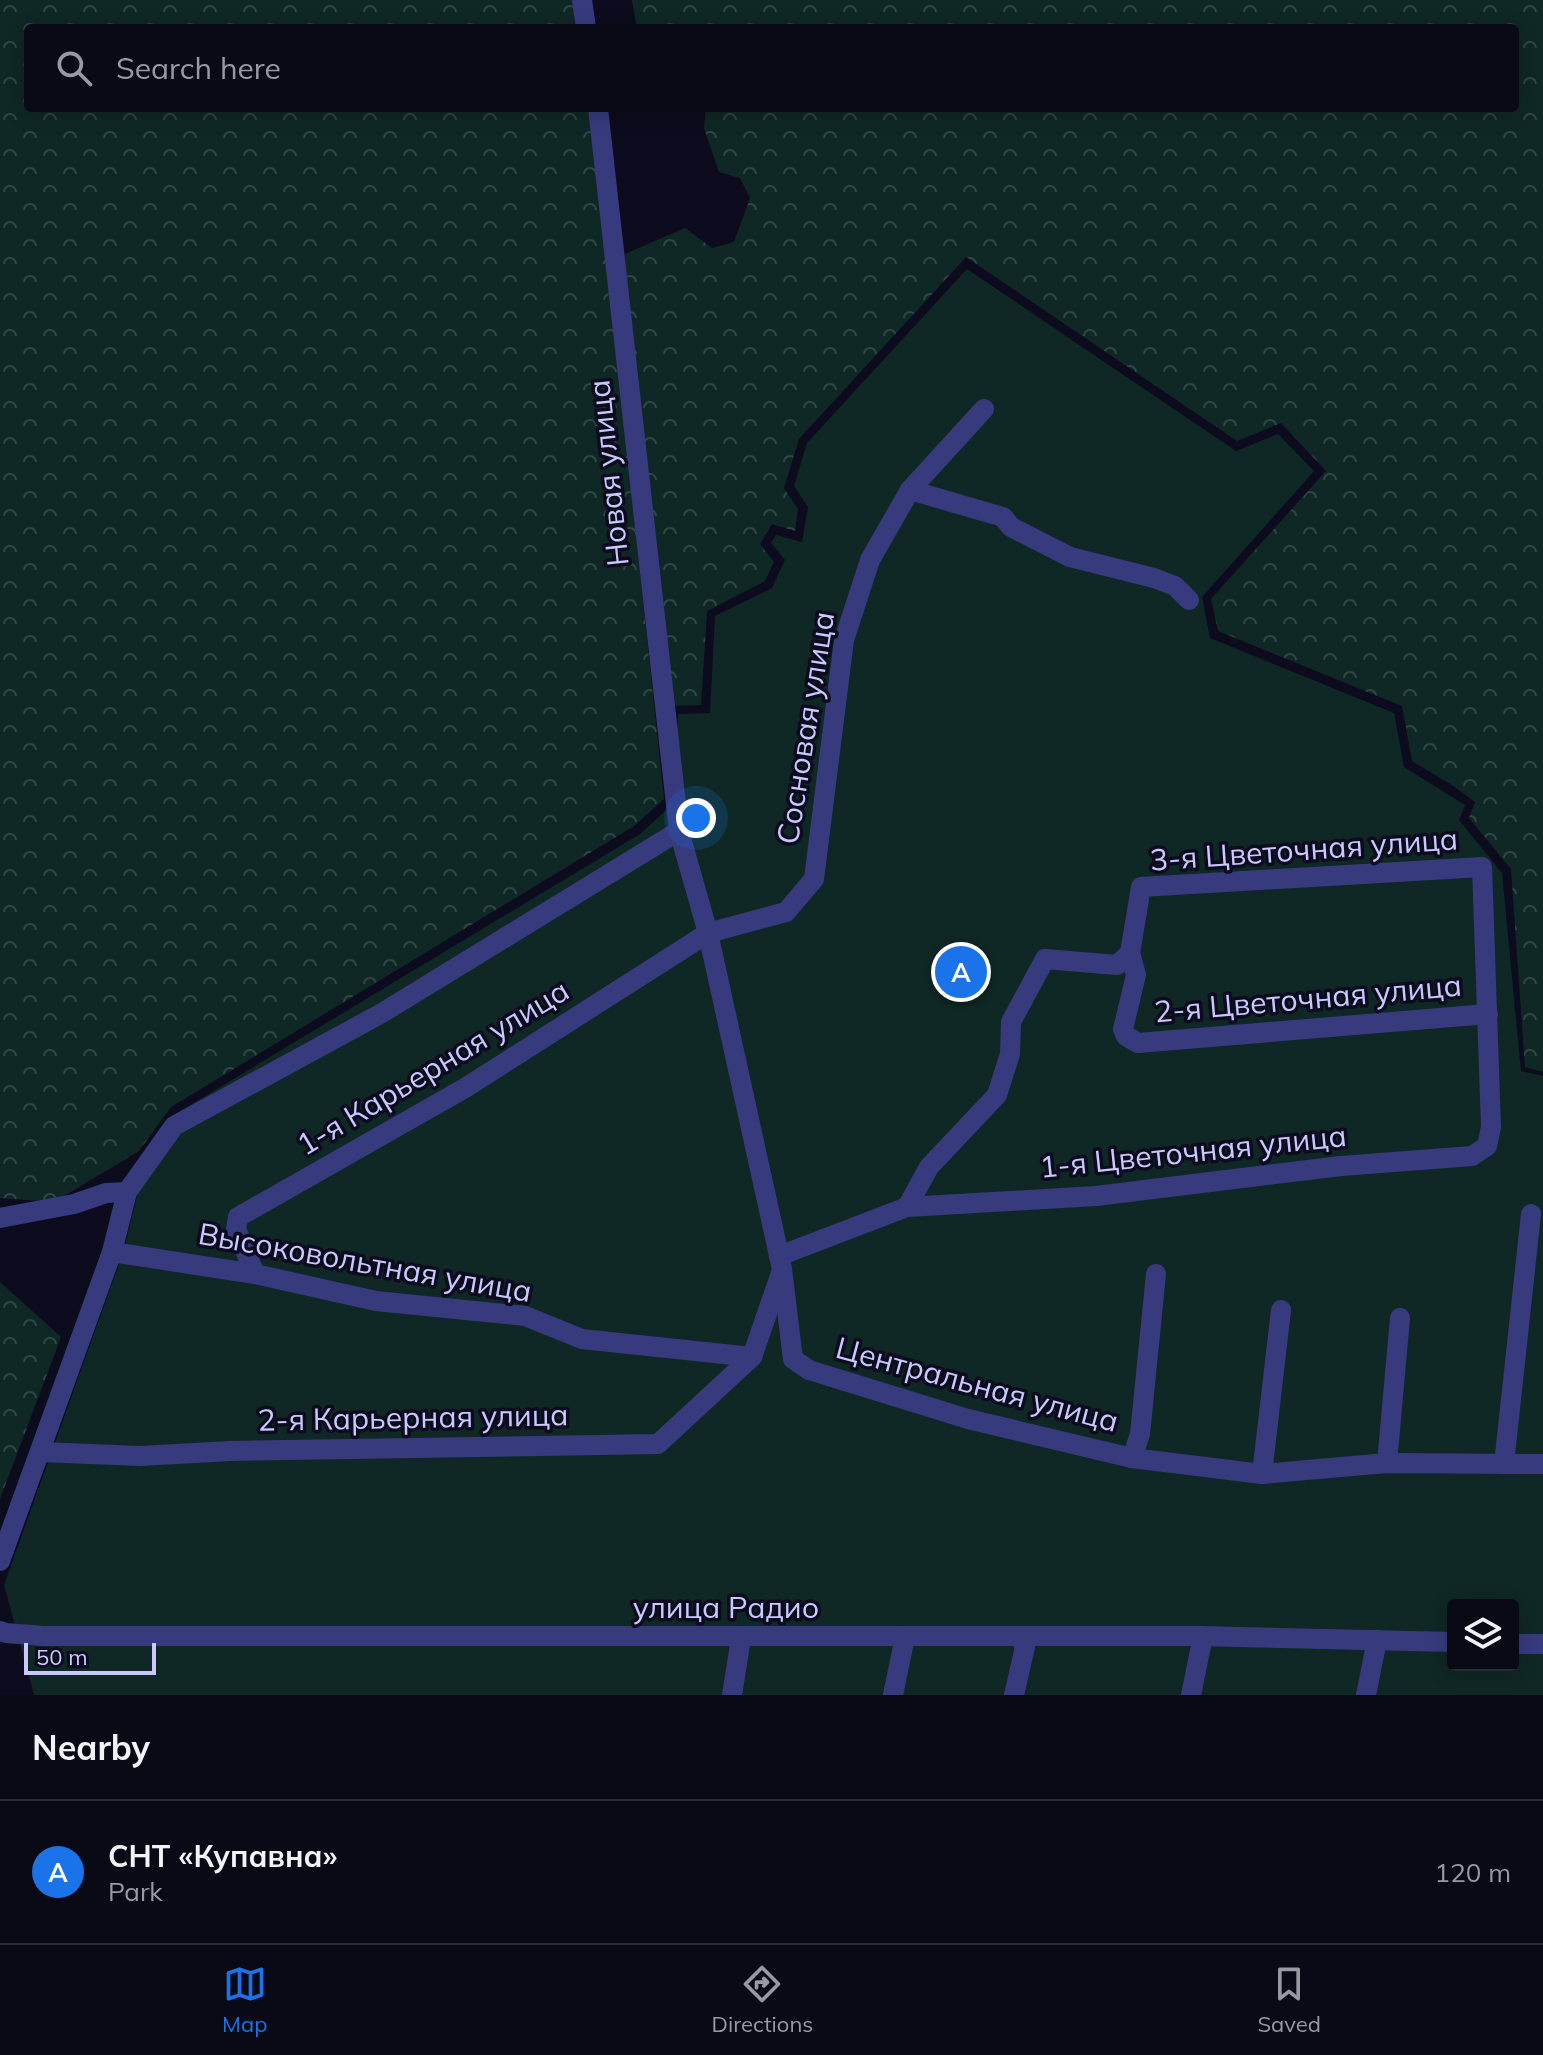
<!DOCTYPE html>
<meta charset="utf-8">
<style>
body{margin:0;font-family:Mulish,sans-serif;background:#181723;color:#f1f3f6}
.controls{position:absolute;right:24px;bottom:24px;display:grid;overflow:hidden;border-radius:8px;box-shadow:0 4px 20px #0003}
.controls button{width:72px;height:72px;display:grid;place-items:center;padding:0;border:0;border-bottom:2px solid #2a2a35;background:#0a0916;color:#f1f3f6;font:40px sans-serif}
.scale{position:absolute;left:24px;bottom:20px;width:132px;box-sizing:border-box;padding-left:8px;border:4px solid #cac9ff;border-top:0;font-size:22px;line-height:28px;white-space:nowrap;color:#cac9ff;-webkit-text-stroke:6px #0d0c1e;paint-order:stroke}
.you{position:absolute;left:696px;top:818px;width:28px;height:28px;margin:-20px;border:6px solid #fff;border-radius:50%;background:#1a73e8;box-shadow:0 0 0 12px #1a73e833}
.badge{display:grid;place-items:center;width:52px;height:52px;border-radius:50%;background:#1a73e8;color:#fff;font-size:26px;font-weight:700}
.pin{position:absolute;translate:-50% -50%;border:4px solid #fff;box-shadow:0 2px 8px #0006}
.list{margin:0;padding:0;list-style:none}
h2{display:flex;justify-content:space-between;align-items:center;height:104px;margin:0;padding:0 32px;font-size:34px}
h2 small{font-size:26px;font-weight:400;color:#999aa1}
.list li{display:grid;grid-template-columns:52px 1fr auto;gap:24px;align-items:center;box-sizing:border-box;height:144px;padding:0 32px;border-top:2px solid #2a2a35}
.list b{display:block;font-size:30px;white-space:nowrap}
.list p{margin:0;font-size:26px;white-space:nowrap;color:#999aa1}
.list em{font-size:26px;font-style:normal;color:#999aa1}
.icon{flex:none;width:44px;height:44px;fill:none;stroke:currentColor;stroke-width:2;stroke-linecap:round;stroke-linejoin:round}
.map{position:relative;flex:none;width:1543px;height:1695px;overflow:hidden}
.search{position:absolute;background:#0a0916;box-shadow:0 4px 20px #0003;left:24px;right:24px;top:24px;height:88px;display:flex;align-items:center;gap:20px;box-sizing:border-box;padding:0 28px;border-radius:8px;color:#999aa1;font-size:30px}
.sheet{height:248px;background:#0a0916}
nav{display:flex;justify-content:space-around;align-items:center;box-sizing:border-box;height:112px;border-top:2px solid #2a2a35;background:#0a0916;font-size:22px;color:#999aa1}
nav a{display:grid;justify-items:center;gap:4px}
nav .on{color:#1a73e8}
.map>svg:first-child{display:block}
.forest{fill:url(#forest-crowns)}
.garden{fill:#0f2825;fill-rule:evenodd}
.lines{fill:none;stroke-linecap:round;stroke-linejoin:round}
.minor{stroke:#373b7e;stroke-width:20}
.labels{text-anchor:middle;stroke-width:7;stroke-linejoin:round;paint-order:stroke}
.street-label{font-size:30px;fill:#cac9ff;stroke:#0d0c1e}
</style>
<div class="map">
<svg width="1543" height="1695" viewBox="0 0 1543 1695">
<defs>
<pattern id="forest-crowns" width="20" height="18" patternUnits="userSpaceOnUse" patternTransform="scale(2)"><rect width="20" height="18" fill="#0f2825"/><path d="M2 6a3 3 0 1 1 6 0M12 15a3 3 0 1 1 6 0" fill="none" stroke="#314646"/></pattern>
</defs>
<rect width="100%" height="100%" fill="#0d0c1e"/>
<!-- forest -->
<g class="forest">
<path d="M 0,0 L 580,0 L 583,28 L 28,28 L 28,108 L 591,108 L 664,799 L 634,826 L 171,1107 L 139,1151 L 54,1202 L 0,1198 Z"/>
<path d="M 632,0 L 1543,0 L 1543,1072 L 1525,1067 L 1511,869 L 1469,818 L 1475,802 L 1452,785 L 1412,761 L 1402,706 L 1218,631 L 1211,599 L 1326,471 L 1281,423 L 1237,441 L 966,257 L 799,439 L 784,488 L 798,509 L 795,531 L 772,524 L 760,544 L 774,562 L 765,581 L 707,611 L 701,705 L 670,706 L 618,257 L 685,228 L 712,248 L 734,242 L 750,198 L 740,178 L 719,172 L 704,128 L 706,108 L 1515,108 L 1515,28 L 637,28 Z"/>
<path d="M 0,1282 L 61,1337 L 0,1499 Z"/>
</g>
<!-- garden -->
<path class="garden" d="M 967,269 L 1236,451 L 1278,434 L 1314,471 L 1202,597 L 1210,638 L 1394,713 L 1404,767 L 1465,805 L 1459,820 L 1502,873 L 1521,1071 L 1543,1076 L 1543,1695 L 34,1695 L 4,1585 L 123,1253 L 147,1155 L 177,1113 L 640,834 L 673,804 L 678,714 L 710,713 L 715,616 L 772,588 L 785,560 L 771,543 L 776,535 L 802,542 L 808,507 L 794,486 L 807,443 ZM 1453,1605 L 1513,1605 L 1513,1665 L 1453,1665 Z"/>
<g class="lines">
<!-- minor -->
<g class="minor">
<path d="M 582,0 L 586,28"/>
<path d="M 598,108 L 679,831 L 708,933 L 782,1269 L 793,1359 L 809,1370 L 968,1419 L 1132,1458 L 1262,1474 L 1387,1463 L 1543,1464"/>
<path d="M 910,490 L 1003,517 L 1011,527 L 1070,557 L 1154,578 L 1175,586 L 1189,600"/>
<path d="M 1130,953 L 1136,975 L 1123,1029 L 1126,1036 L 1138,1043 L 1488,1014"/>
<path d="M 907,1207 L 929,1167 L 997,1095 L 1010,1054 L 1011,1022 L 1045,959 L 1117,965 L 1130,953"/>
<path d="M 0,1218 L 74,1204 L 106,1193 L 127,1192"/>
<path d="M 112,1252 L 255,1274 L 376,1301 L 525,1316 L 582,1339 L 752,1357 L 781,1273"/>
<path d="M 779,1256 L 907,1207 L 1096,1196 L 1341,1166 L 1472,1156 L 1487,1146 L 1491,1127 L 1482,867 L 1141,887 L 1130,953"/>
<path d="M 255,1274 L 236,1229 L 238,1217 L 465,1088 L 708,933 L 786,912 L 814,879 L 844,640 L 870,560 L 910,490 L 984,409"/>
<path d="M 41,1452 L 140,1456 L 231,1451 L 658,1444 L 752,1357"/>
<path d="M 1132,1458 L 1140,1434 L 1156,1274"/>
<path d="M 1387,1463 L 1400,1318"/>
<path d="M 1504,1464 L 1531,1214"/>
<path d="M 1262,1474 L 1281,1310"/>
<path d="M 0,1561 L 112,1252 L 127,1192 L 174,1126 L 382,1013 L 679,831"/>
<path d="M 0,1631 L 6,1633 L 44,1636 L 1197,1636 L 1453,1642"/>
<path d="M 1513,1644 L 1543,1644"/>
<path d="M 732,1695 L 741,1638"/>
<path d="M 893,1695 L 905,1637"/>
<path d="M 1014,1695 L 1025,1647 L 1020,1637"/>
<path d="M 1191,1695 L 1203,1636"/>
<path d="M 1366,1695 L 1377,1640"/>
</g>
</g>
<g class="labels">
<!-- street labels -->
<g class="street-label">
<text transform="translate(609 473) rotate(-96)" y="10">Новая улица</text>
<text transform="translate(806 728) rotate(-81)" y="10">Сосновая улица</text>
<text transform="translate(1304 850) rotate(-4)" y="10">3-я Цветочная улица</text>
<text transform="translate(1308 999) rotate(-5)" y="10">2-я Цветочная улица</text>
<text transform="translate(433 1068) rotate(-31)" y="10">1-я Карьерная улица</text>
<text transform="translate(1193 1152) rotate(-6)" y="10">1-я Цветочная улица</text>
<text transform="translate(365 1263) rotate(10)" y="10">Высоковольтная улица</text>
<text transform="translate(977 1385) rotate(15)" y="10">Центральная улица</text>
<text transform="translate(413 1418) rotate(-1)" y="10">2-я Карьерная улица</text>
<text x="726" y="1618">улица Радио</text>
</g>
</g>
</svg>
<div class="controls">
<button><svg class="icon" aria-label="layers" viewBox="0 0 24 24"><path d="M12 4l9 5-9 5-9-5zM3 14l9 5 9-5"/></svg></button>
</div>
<div class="scale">50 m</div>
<div class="you"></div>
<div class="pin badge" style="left:961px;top:972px">A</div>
<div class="search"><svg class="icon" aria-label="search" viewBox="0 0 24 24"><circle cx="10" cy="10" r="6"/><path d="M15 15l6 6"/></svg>Search here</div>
</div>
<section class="sheet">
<h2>Nearby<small></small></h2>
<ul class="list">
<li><span class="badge">A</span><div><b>СНТ «Купавна»</b><p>Park</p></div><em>120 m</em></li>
</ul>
</section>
<nav>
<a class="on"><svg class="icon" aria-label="map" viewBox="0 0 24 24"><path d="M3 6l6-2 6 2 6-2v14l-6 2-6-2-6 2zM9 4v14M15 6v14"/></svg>Map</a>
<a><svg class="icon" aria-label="directions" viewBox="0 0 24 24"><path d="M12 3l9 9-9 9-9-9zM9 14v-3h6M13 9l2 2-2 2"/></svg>Directions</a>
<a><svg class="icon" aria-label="saved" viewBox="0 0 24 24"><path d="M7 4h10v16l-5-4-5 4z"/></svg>Saved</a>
</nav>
